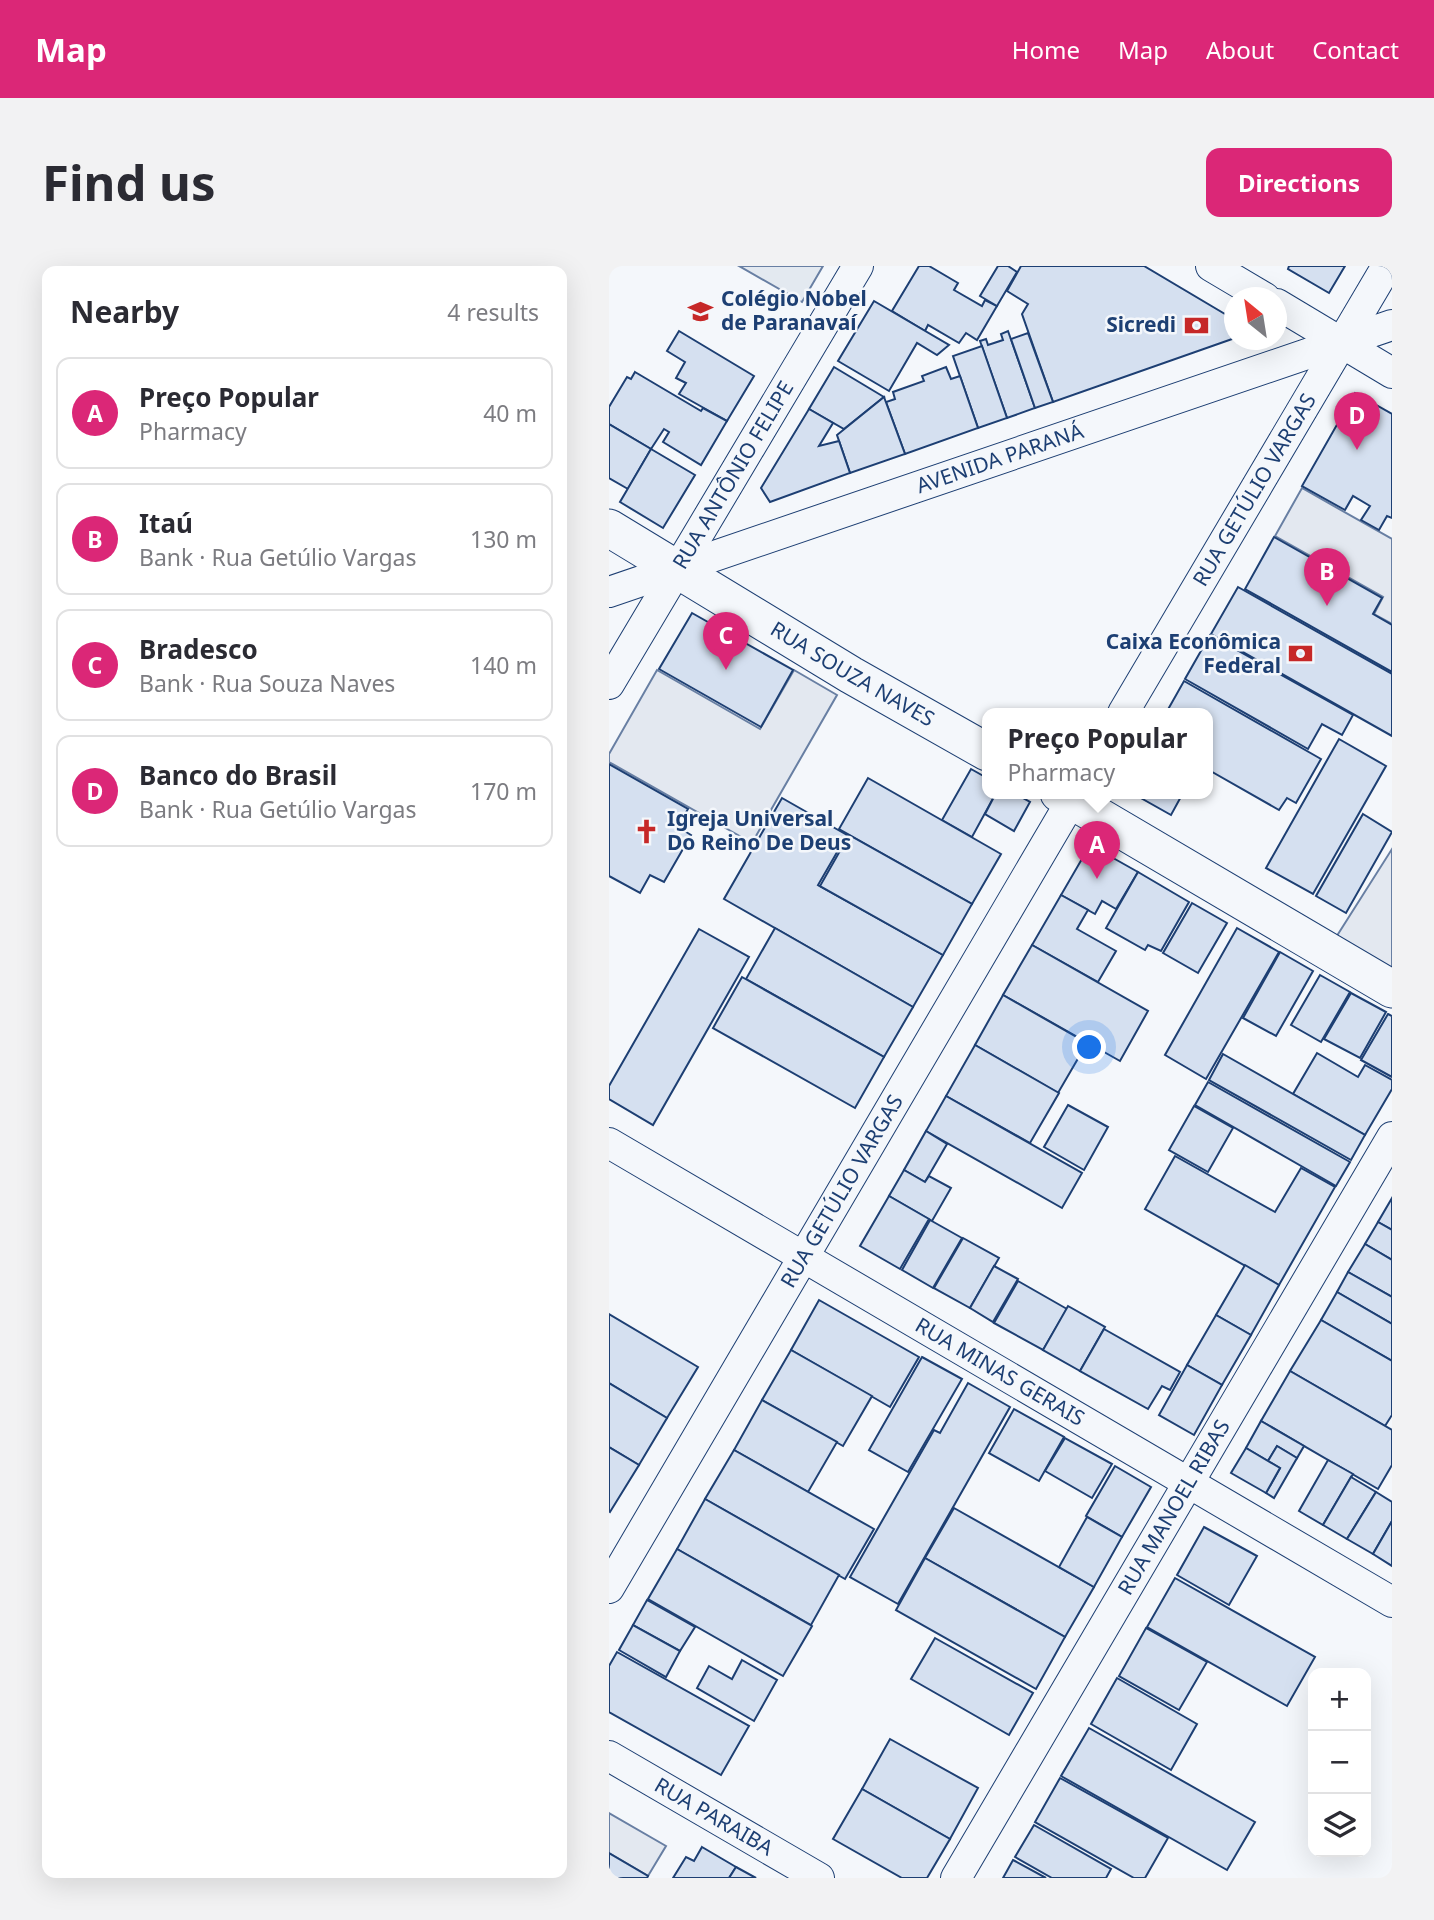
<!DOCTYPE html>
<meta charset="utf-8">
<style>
body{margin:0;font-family:"Noto Sans",sans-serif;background:#f2f2f3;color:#2b2b33}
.controls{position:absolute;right:21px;bottom:21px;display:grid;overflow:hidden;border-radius:14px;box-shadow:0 7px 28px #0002}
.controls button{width:63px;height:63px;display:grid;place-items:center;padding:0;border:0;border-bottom:2px solid #e1e1e2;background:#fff;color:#2b2b33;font:35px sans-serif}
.compass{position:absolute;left:615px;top:21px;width:63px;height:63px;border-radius:50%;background:#fff;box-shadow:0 7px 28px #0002;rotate:330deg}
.you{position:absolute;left:481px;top:782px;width:24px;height:24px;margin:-18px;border:5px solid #fff;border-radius:50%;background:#1a73e8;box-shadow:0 0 0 10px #1a73e833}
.badge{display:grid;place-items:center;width:46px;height:46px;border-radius:50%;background:#db2777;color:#fff;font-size:23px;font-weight:700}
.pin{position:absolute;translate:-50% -58px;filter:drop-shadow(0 2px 4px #0008)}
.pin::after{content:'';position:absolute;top:37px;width:24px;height:21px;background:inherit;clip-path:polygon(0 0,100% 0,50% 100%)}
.popup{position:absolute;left:373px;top:442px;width:231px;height:91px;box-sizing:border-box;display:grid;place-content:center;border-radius:14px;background:#fff;filter:drop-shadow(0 2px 5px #0005);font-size:23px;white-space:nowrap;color:#7c7c81}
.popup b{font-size:26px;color:#2b2b33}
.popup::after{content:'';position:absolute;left:50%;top:100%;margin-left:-14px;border:14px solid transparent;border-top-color:#fff}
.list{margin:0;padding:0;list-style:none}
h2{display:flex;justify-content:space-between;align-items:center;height:91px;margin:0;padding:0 28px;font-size:30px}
h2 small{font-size:23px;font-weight:400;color:#7c7c81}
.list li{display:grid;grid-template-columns:46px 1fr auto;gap:21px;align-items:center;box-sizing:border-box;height:112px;margin:0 14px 14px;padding:0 14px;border:2px solid #e1e1e2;border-radius:14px}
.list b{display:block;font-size:26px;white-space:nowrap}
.list p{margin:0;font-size:23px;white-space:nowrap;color:#7c7c81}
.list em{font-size:23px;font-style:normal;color:#7c7c81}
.icon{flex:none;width:38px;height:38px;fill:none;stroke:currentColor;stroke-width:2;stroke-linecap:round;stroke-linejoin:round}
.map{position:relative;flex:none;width:783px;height:1612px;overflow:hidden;border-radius:14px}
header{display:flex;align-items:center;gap:42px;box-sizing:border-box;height:98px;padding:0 35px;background:#db2777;color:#fff}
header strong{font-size:33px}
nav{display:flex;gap:38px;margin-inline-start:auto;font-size:24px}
.intro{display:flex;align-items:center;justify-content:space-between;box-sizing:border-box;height:168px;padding:0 42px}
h1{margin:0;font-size:49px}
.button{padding:18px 32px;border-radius:14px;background:#db2777;color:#fff;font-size:24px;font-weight:700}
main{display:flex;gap:42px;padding:0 42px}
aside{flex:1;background:#fff;border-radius:14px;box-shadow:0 7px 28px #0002}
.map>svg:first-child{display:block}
.green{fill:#e3e9f0;stroke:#687fa3;stroke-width:2}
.parking{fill:#e3e8f0;stroke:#687fa3;stroke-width:2}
.building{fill:#d5e0f0;stroke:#1d3f73;stroke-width:2}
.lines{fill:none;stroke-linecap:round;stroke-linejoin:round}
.minor-casing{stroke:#1d3f73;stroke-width:32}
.major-casing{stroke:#1d3f73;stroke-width:39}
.minor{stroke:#f4f7fb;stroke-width:30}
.major{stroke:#f4f7fb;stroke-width:37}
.labels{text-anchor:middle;stroke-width:5;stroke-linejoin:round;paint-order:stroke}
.poi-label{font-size:21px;font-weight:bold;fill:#1d3f73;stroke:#f4f7fb;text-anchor:start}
.street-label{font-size:21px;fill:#1d3f73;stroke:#f4f7fb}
</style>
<header>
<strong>Map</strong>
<nav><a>Home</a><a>Map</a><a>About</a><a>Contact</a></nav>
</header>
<div class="intro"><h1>Find us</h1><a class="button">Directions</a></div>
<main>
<aside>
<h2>Nearby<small>4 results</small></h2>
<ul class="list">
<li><span class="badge">A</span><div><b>Preço Popular</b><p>Pharmacy</p></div><em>40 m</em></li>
<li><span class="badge">B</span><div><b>Itaú</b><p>Bank · Rua Getúlio Vargas</p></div><em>130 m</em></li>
<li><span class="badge">C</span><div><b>Bradesco</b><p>Bank · Rua Souza Naves</p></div><em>140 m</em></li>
<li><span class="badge">D</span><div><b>Banco do Brasil</b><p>Bank · Rua Getúlio Vargas</p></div><em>170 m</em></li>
</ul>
</aside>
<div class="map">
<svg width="783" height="1612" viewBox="0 0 783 1612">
<rect width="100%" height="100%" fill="#f4f7fb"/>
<!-- green -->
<path class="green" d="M 130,0 L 214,0 L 193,36 Z"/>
<!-- parking -->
<g class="parking">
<path d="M 693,222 L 783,273 L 783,358 L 765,348 L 774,331 L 666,270 Z"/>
<path d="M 48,404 L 151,463 L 185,404 L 228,429 L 143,577 L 0,496 L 0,488 Z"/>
<path d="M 783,583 L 783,703 L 724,676 Z"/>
<path d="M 0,1547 L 57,1580 L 39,1610 L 0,1587 Z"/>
</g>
<!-- building -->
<g class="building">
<path d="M 310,0 L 320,0 L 349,17 L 345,24 L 373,40 L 376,34 L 388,40 L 368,74 L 357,67 L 350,77 L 319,59 L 316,65 L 283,45 Z"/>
<path d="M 389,0 L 399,0 L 408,6 L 388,40 L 371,30 Z"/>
<path d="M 412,0 L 535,0 L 626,54 L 626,72 L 444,136 L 413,48 L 419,38 L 398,25 Z"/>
<path d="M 680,0 L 736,0 L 720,27 L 679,3 Z"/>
<path d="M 265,35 L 340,79 L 328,89 L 308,77 L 280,125 L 229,95 Z"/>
<path d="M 70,65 L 145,110 L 118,155 L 70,128 L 77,117 L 67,112 L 76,96 L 58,85 Z"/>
<path d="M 399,65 L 426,142 L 398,152 L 371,75 L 377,73 L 379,79 L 394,74 L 392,68 Z"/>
<path d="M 419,67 L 444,136 L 426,142 L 402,73 Z"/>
<path d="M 373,80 L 398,152 L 369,162 L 344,90 Z"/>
<path d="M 225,101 L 275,131 L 235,163 L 200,143 Z"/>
<path d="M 337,101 L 342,113 L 351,110 L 369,162 L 296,188 L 277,136 L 286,133 L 284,126 L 315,115 L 313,110 Z"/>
<path d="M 26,106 L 92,145 L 94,142 L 118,155 L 92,199 L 54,176 L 60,166 L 55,163 L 42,183 L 0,158 L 0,141 L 18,111 L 22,113 Z"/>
<path d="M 746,127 L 783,148 L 783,252 L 778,250 L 770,264 L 752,254 L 761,240 L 744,230 L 736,244 L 693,220 Z"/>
<path d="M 275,131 L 296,188 L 241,207 L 228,169 Z"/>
<path d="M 200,143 L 224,157 L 210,180 L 230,175 L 241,207 L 161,236 L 152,222 Z"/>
<path d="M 0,158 L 42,183 L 19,223 L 0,212 Z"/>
<path d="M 42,183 L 86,209 L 54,262 L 11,236 Z"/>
<path d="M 665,271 L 773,332 L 764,348 L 783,359 L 783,406 L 636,323 Z"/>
<path d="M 629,321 L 783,408 L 783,470 L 602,368 Z"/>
<path d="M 83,347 L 184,404 L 152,461 L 50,403 Z"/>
<path d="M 601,369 L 744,449 L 733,469 L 713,458 L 699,483 L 576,413 Z"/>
<path d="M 575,415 L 712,493 L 687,537 L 678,532 L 670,544 L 598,503 L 598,447 L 557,447 Z"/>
<path d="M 730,473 L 777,500 L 704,628 L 657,602 Z"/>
<path d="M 0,498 L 79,543 L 69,561 L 82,569 L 55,616 L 41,609 L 31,627 L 0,610 Z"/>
<path d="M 362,503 L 378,512 L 378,527 L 387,527 L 363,571 L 333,554 Z"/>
<path d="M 259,512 L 392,588 L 363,638 L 230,563 Z"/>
<path d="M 387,527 L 405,527 L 421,536 L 405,565 L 376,548 Z"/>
<path d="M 523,527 L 574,527 L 562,549 Z"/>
<path d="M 173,532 L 238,569 L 209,619 L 334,689 L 304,741 L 115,633 Z"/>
<path d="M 754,548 L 783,566 L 737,647 L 707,630 Z"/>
<path d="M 240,569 L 363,638 L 334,689 L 211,620 Z"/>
<path d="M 481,579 L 529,606 L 507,643 L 493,635 L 486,648 L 452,629 Z"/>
<path d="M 529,606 L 580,636 L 552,685 L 539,679 L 536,684 L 497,662 Z"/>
<path d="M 452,629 L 479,644 L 468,663 L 507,685 L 489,716 L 423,679 Z"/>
<path d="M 583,637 L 618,657 L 589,707 L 554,687 Z"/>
<path d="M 166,662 L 304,741 L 275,791 L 137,713 Z"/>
<path d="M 628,662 L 670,686 L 597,813 L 556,789 Z"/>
<path d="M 90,663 L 140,691 L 44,859 L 0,833 L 0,820 Z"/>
<path d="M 423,679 L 539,745 L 511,795 L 394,729 Z"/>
<path d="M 671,686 L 704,705 L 667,770 L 634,752 Z"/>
<path d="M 711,709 L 741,726 L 712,776 L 682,759 Z"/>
<path d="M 133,711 L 275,791 L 246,842 L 104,762 Z"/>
<path d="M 742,727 L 777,746 L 751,792 L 715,773 Z"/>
<path d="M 394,729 L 478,777 L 449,827 L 366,779 Z"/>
<path d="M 779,748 L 783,750 L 783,811 L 752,794 Z"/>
<path d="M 366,779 L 450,827 L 421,877 L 337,830 Z"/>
<path d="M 708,787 L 749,811 L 756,799 L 783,814 L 783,823 L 756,869 L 684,828 Z"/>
<path d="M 614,788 L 756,869 L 742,894 L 600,814 Z"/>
<path d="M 599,816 L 741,896 L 727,920 L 586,839 Z"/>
<path d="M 337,830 L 473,907 L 453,942 L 317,865 Z"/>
<path d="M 459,839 L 499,861 L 475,904 L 435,881 Z"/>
<path d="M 585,840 L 624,862 L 599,906 L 560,884 Z"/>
<path d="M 317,865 L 338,878 L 316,916 L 295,904 Z"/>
<path d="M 566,890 L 666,946 L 692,902 L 726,921 L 670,1019 L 536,943 Z"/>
<path d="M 295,904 L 316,916 L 320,910 L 342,922 L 323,955 L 280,930 Z"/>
<path d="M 280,930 L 320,953 L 291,1003 L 251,980 Z"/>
<path d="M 783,932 L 783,964 L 769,956 Z"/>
<path d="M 321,954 L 353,972 L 324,1022 L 293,1004 Z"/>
<path d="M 769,956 L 783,964 L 783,994 L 756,978 Z"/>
<path d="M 354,972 L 390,992 L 361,1042 L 325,1022 Z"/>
<path d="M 756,978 L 783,994 L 783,1031 L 739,1006 Z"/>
<path d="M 636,999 L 670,1019 L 642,1069 L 607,1049 Z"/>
<path d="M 385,1000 L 409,1013 L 384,1056 L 361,1042 Z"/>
<path d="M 739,1006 L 783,1031 L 783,1058 L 728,1026 Z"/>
<path d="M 409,1015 L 458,1043 L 434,1084 L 385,1057 Z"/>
<path d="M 728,1026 L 783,1058 L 783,1095 L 712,1054 Z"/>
<path d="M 210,1034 L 310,1091 L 281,1141 L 182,1084 Z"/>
<path d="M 459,1040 L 496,1061 L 471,1105 L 434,1084 Z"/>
<path d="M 0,1048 L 89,1101 L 58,1152 L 0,1117 Z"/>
<path d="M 607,1049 L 642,1069 L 613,1119 L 578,1099 Z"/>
<path d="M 712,1054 L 783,1095 L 783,1149 L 776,1160 L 681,1105 Z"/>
<path d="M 495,1063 L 571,1106 L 561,1124 L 553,1120 L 539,1143 L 471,1105 Z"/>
<path d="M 182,1084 L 263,1130 L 234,1180 L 153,1134 Z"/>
<path d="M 313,1091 L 353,1113 L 299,1206 L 260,1184 Z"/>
<path d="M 578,1099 L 613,1119 L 585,1169 L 550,1149 Z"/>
<path d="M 681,1105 L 783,1164 L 783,1199 L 769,1223 L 652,1155 Z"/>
<path d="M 0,1117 L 58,1152 L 30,1199 L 0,1181 Z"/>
<path d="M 359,1117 L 401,1141 L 289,1338 L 241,1311 L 325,1164 L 331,1167 Z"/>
<path d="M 153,1134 L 228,1176 L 199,1226 L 125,1184 Z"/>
<path d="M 405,1143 L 455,1171 L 430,1215 L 380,1187 Z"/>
<path d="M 652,1155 L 695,1180 L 688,1192 L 668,1180 L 659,1195 L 637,1182 Z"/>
<path d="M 456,1172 L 503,1198 L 483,1232 L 436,1205 Z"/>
<path d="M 668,1180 L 688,1192 L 665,1232 L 657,1227 L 671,1202 L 659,1195 Z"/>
<path d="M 0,1181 L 30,1199 L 1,1246 L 0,1245 Z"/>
<path d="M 637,1182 L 671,1202 L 657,1227 L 622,1207 Z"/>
<path d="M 125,1184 L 265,1263 L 236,1313 L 96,1233 Z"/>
<path d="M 719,1194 L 744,1208 L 714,1259 L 690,1245 Z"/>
<path d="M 506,1200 L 542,1221 L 513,1271 L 477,1250 Z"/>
<path d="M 742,1211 L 767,1226 L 738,1273 L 714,1259 Z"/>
<path d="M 767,1226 L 783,1236 L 783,1255 L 764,1288 L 738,1273 Z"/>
<path d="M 96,1233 L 230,1309 L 202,1359 L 68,1283 Z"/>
<path d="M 345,1242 L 485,1321 L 456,1371 L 316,1292 Z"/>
<path d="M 478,1251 L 513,1271 L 485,1321 L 450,1301 Z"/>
<path d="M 783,1255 L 783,1300 L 764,1288 Z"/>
<path d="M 595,1261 L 648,1290 L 620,1339 L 568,1309 Z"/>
<path d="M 68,1283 L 203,1360 L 174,1410 L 39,1333 Z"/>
<path d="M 316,1292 L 456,1371 L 427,1423 L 287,1344 Z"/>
<path d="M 566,1312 L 706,1391 L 678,1440 L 538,1361 Z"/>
<path d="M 38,1334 L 86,1361 L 71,1385 L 24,1359 Z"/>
<path d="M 24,1359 L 71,1385 L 57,1411 L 10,1384 Z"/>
<path d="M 537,1362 L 598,1396 L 570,1444 L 510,1410 Z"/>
<path d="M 326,1372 L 424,1427 L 400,1469 L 302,1413 Z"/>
<path d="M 8,1386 L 140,1460 L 112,1509 L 0,1446 L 0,1400 Z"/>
<path d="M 133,1394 L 168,1414 L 145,1455 L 88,1422 L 100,1400 L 123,1413 Z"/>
<path d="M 508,1412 L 588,1458 L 562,1504 L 482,1458 Z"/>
<path d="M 480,1462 L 646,1556 L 618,1604 L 452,1510 Z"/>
<path d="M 281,1473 L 369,1522 L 341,1573 L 253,1523 Z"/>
<path d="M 451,1512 L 559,1572 L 536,1612 L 525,1612 L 426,1556 Z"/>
<path d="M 253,1523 L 341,1573 L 318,1612 L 293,1612 L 224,1573 Z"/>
<path d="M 425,1559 L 502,1603 L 497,1612 L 443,1612 L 406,1591 Z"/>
<path d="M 93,1581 L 127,1601 L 120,1612 L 64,1612 L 77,1591 L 85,1595 Z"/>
<path d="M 0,1587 L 39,1610 L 38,1612 L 0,1612 Z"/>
<path d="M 404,1594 L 437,1612 L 394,1612 Z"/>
<path d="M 127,1601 L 147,1612 L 120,1612 Z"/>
</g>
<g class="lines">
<defs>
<g id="minor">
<path d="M 602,0 L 656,32"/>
<path d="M 668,38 L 783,107"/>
<path id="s1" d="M 0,326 L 783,59"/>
<path id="s2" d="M 0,418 L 249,0"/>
<path id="s3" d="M 514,447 L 778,0"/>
<path id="s4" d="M 0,877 L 783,1336"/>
<path id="s5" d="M 0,1322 L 467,527"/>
<path id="s6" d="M 0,1490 L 210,1612"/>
<path id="s7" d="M 347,1612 L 783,871"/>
</g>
<g id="major">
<path id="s8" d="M 0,262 L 242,409 L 378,486"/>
<path d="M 450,527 L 783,723"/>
</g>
</defs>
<!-- minor casing -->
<use href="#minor" class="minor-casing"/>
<!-- major casing -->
<use href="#major" class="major-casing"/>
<!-- minor -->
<use href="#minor" class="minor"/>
<!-- major -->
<use href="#major" class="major"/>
</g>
<!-- icons -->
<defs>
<symbol id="school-bare" viewBox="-9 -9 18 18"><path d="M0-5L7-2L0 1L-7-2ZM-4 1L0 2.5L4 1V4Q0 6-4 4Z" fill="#c62828" stroke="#f4f7fb" stroke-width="2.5" paint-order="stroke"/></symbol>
<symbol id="bank-bare" viewBox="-9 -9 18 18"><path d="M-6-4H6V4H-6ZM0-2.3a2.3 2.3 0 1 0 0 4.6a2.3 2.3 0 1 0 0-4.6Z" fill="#c62828" stroke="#f4f7fb" stroke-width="2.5" paint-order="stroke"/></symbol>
<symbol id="church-bare" viewBox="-9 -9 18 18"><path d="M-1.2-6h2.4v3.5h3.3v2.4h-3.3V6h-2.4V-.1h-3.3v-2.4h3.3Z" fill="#c62828" stroke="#f4f7fb" stroke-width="2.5" paint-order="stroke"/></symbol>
</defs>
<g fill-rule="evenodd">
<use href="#school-bare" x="74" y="28" width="35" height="35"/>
<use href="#bank-bare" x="570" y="42" width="35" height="35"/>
<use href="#bank-bare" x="674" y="370" width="35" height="35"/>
<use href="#church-bare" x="20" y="548" width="35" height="35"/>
</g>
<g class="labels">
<!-- poi labels -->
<g class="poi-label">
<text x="112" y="40">Colégio Nobel<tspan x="112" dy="24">de Paranavaí</tspan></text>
<text x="567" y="66" text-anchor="end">Sicredi</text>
<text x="672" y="383" text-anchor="end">Caixa Econômica<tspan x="672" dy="24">Federal</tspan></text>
<text x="58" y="560">Igreja Universal<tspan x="58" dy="24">Do Reino De Deus</tspan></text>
</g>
<!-- street labels -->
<g class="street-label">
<text dy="7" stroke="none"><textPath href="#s1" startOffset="413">AVENIDA PARANÁ</textPath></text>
<text dy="7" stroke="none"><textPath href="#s2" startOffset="243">RUA ANTÔNIO FELIPE</textPath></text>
<text dy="7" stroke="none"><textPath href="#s3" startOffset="259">RUA GETÚLIO VARGAS</textPath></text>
<text dy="7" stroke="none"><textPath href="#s8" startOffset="284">RUA SOUZA NAVES</textPath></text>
<text dy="7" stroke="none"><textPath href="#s5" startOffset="460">RUA GETÚLIO VARGAS</textPath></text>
<text dy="7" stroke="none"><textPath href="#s4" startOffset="453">RUA MINAS GERAIS</textPath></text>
<text dy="7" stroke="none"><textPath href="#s7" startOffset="430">RUA MANOEL RIBAS</textPath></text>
<text dy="7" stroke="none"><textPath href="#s6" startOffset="121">RUA PARAIBA</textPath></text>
</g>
</g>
</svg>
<div class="controls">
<button>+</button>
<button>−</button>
<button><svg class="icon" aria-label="layers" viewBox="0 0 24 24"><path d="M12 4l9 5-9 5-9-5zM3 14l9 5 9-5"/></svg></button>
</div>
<svg class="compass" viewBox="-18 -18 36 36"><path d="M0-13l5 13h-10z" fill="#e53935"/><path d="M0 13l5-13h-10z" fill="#7c7c81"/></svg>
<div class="you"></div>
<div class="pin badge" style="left:488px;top:613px">A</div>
<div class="popup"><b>Preço Popular</b>Pharmacy</div>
<div class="pin badge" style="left:718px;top:340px">B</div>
<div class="pin badge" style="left:117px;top:404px">C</div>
<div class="pin badge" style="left:748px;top:184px">D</div>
</div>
</main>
